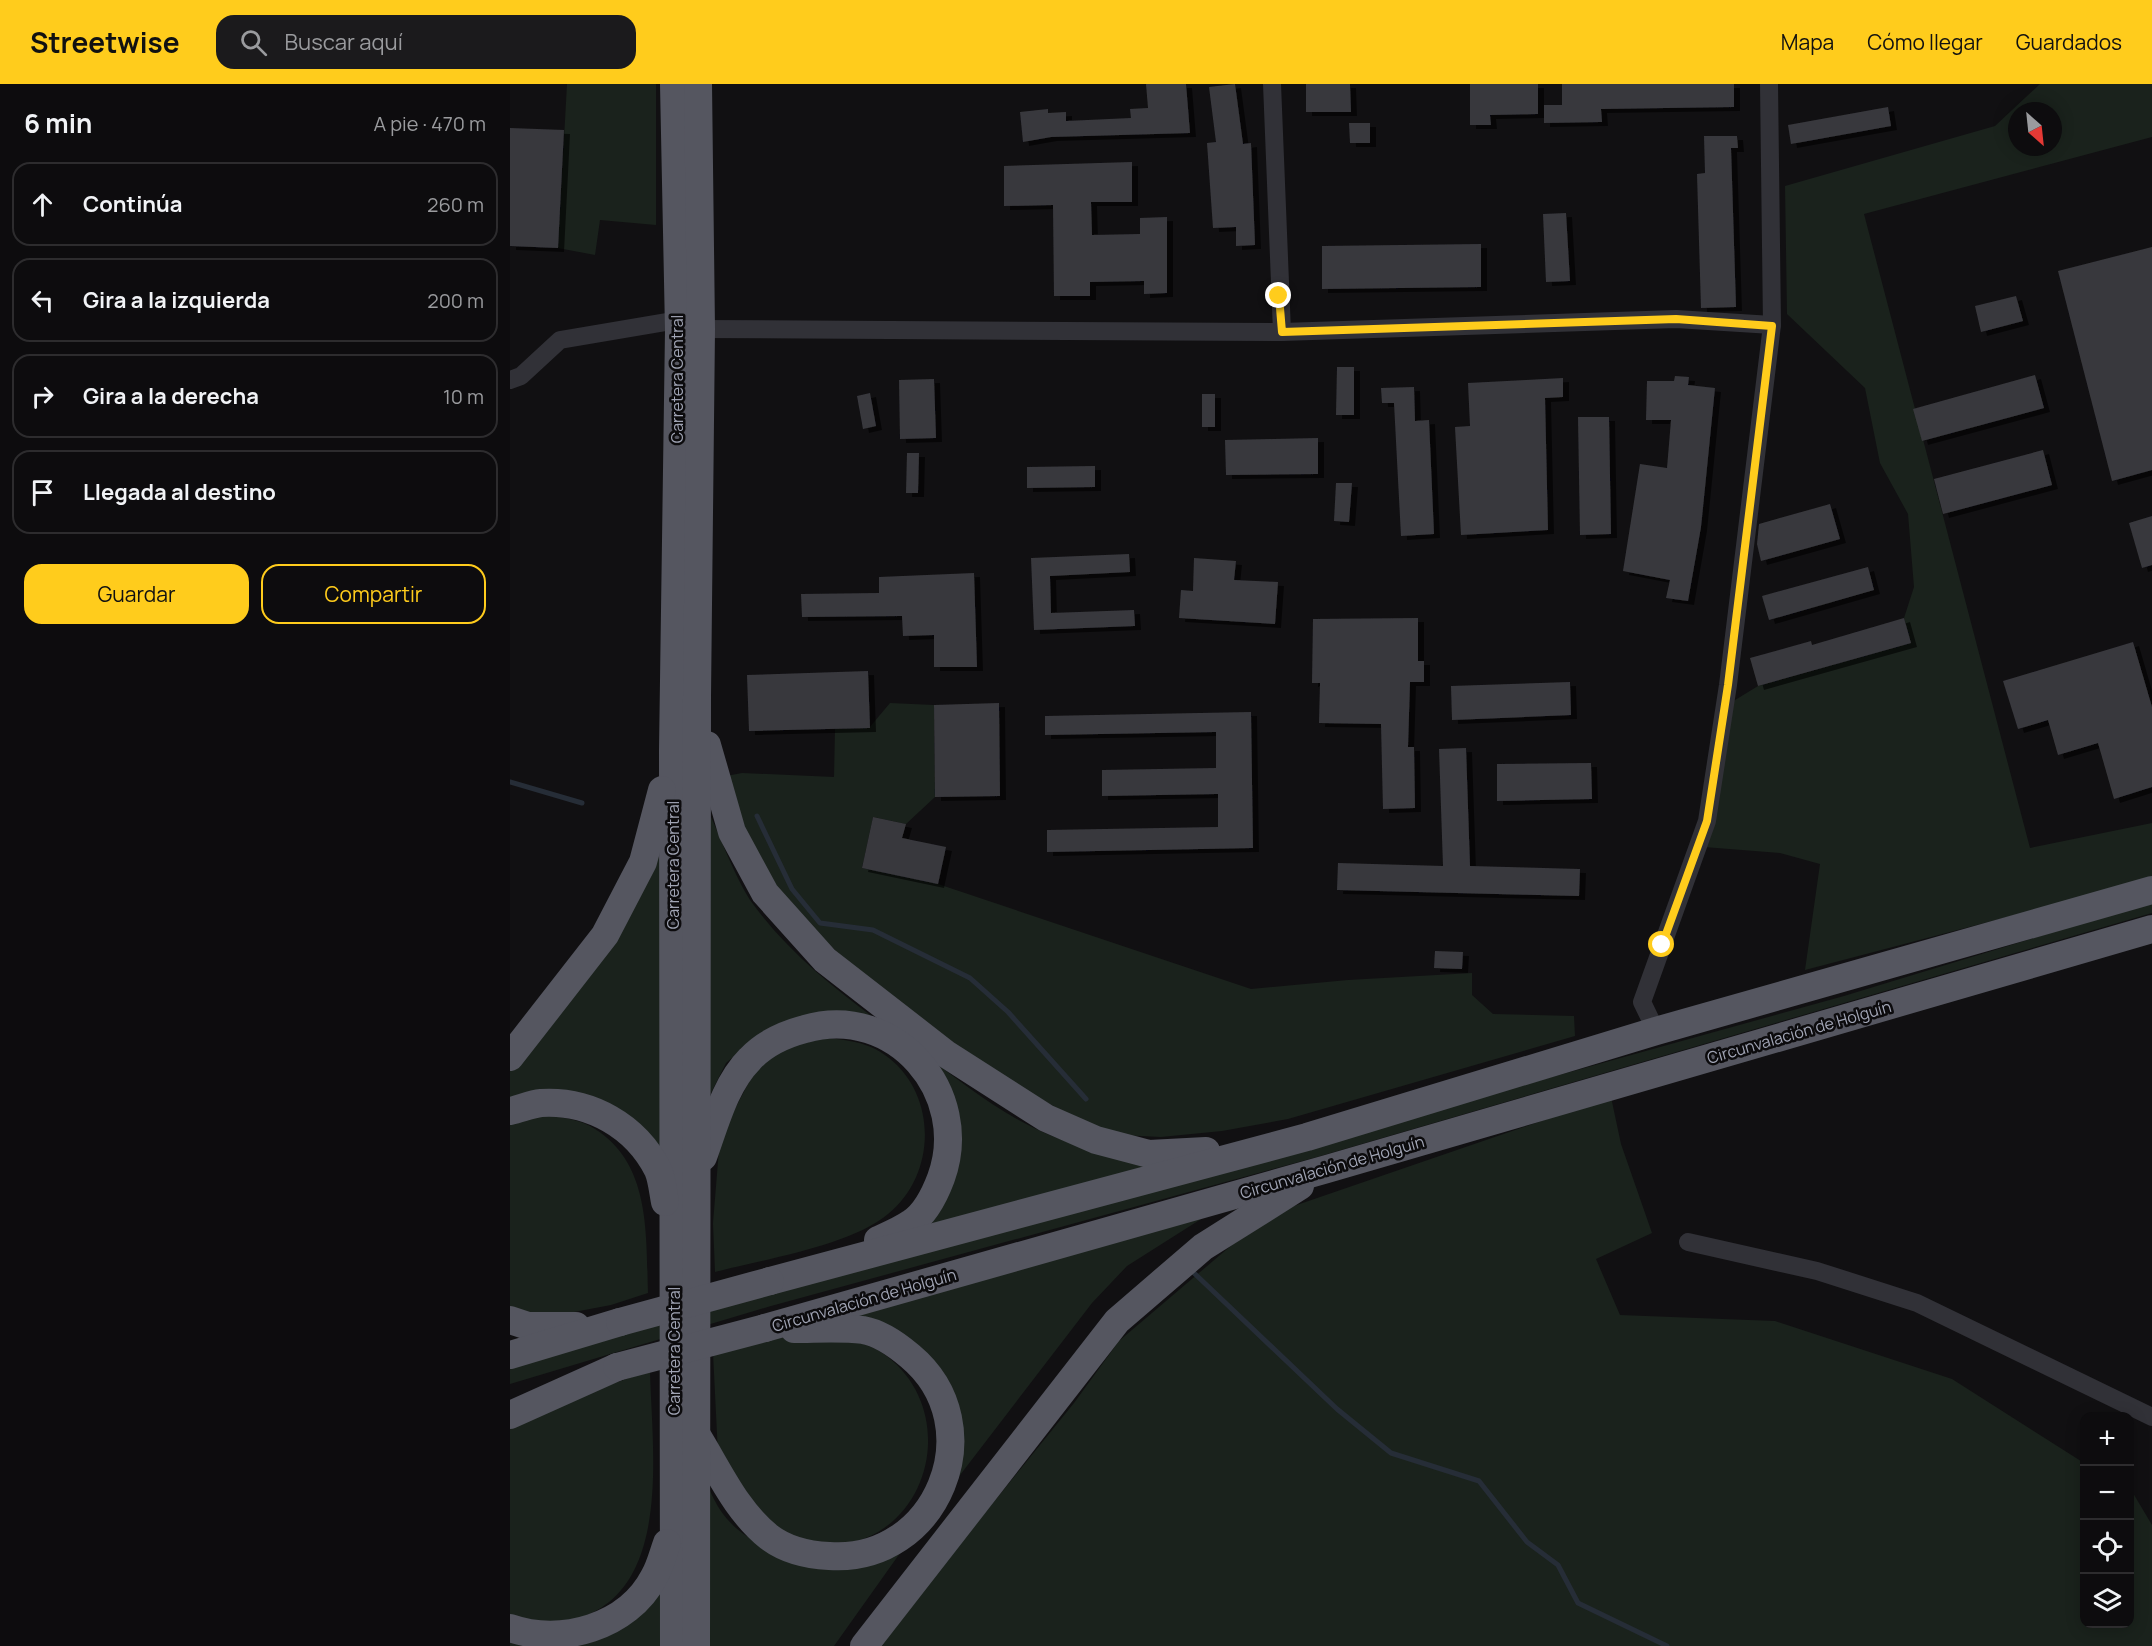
<!DOCTYPE html>
<html lang="es">
<meta charset="utf-8">
<style>
body{margin:0;font-family:Manrope,sans-serif;background:#1b1a1c;color:#f1f3f6}
.controls{position:absolute;right:18px;bottom:18px;display:grid;overflow:hidden;border-radius:12px;box-shadow:0 3px 15px #0003}
.controls button{width:54px;height:54px;display:grid;place-items:center;padding:0;border:0;border-bottom:2px solid #2d2c2e;background:#0d0c0e;color:#f1f3f6;font:30px sans-serif}
.compass{position:absolute;left:1498px;top:18px;width:54px;height:54px;border-radius:50%;background:#0d0c0e;box-shadow:0 3px 15px #0003;rotate:153deg}
.stop{position:absolute;width:18px;height:18px;margin:-14px;border:4px solid #ffcc1c;border-radius:50%;background:#fff}
.stop.end{background:#ffcc1c;border-color:#fff;box-shadow:0 2px 6px #0008}
.list{margin:0;padding:0;list-style:none}
h2{display:flex;justify-content:space-between;align-items:center;height:78px;margin:0;padding:0 24px;font-size:26px}
h2 small{font-size:20px;font-weight:400;color:#9a9b9e}
.list li{display:grid;grid-template-columns:39px 1fr auto;gap:18px;align-items:center;box-sizing:border-box;height:84px;margin:0 12px 12px;padding:0 12px;border:2px solid #2d2c2e;border-radius:18px}
.list b{display:block;font-size:22px;white-space:nowrap}
.list em{font-size:20px;font-style:normal;color:#9a9b9e}
.actions{display:flex;gap:12px;padding:18px 24px}
.actions a{flex:1;padding:14px 0;border:2px solid #ffcc1c;border-radius:18px;text-align:center;font-size:21px;color:#ffcc1c}
.actions .main{background:#ffcc1c;color:#111}
.icon{flex:none;width:33px;height:33px;fill:none;stroke:currentColor;stroke-width:2;stroke-linecap:round;stroke-linejoin:round}
.map{position:relative;flex:none;width:1642px;height:1562px;overflow:hidden}
header{display:flex;align-items:center;gap:36px;box-sizing:border-box;height:84px;padding:0 30px;background:#ffcc1c;color:#111}
header strong{font-size:28px}
nav{display:flex;gap:33px;margin-inline-start:auto;font-size:21px}
.search{width:420px;height:54px;background:#1b1a1c;display:flex;align-items:center;gap:15px;box-sizing:border-box;padding:0 21px;border-radius:18px;color:#9a9b9e;font-size:22px}
main{display:flex}
aside{flex:1;background:#0d0c0e}
.map>svg:first-child{display:block}
.green{fill:#1a221c;fill-rule:evenodd}
.lines{fill:none;stroke-linecap:round;stroke-linejoin:round}
.stream{stroke:#262d37;stroke-width:5}
.building{fill:#38383d;filter:url(#shadow)}
.minor{stroke:#313137;stroke-width:18}
.trunk{stroke:#555660;stroke-width:28}
.trunk-bridge{stroke:#555660;stroke-width:28}
.route{stroke:#ffcc1c;stroke-width:8}
.labels{text-anchor:middle;stroke-width:5;stroke-linejoin:round;paint-order:stroke}
.street-label{font-size:16px;fill:#a0a4b4;stroke:#0c0b0d}
</style>
<header>
<strong>Streetwise</strong>
<div class="search"><svg class="icon" aria-label="search" viewBox="0 0 24 24"><circle cx="10" cy="10" r="6"/><path d="M15 15l6 6"/></svg>Buscar aquí</div>
<nav><a>Mapa</a><a>Cómo llegar</a><a>Guardados</a></nav>
</header>
<main>
<aside>
<h2>6 min<small>A pie · 470 m</small></h2>
<ul class="list">
<li><svg class="icon" aria-label="ahead" viewBox="0 0 24 24"><path d="M12 20V5M6 11l6-6 6 6"/></svg><div><b>Continúa</b></div><em>260 m</em></li>
<li><svg class="icon" aria-label="left" viewBox="0 0 24 24"><path d="M17 20v-9H6M10 6l-5 5 5 5"/></svg><div><b>Gira a la izquierda</b></div><em>200 m</em></li>
<li><svg class="icon" aria-label="right" viewBox="0 0 24 24"><path d="M7 20v-9h11M14 6l5 5-5 5"/></svg><div><b>Gira a la derecha</b></div><em>10 m</em></li>
<li><svg class="icon" aria-label="arrive" viewBox="0 0 24 24"><path d="M6 21V4h12l-3 4 3 4H6"/></svg><div><b>Llegada al destino</b></div></li>
</ul>
<div class="actions"><a class="main">Guardar</a><a>Compartir</a></div>
</aside>
<div class="map">
<svg width="1642" height="1562" viewBox="0 0 1642 1562">
<defs>
<filter id="shadow"><feDropShadow dx="6" dy="4" stdDeviation="0" flood-color="#0009"/></filter>
</defs>
<rect width="100%" height="100%" fill="#111012"/>
<!-- green -->
<g class="green">
<path d="M 57,0 L 146,0 L 146,141 L 90,136 L 85,171 L 48,164 Z"/>
<path d="M 1530,0 L 1642,0 L 1642,53 L 1354,130 L 1520,764 L 1642,739 L 1642,795 L 1295,886 L 1310,780 L 1270,769 L 1194,763 L 1217,621 L 1248,602 L 1401,559 L 1394,534 L 1404,503 L 1398,430 L 1370,379 L 1355,304 L 1277,230 L 1275,102 L 1485,42 ZM 1507,27 L 1543,27 L 1543,63 L 1507,63 Z"/>
<path d="M 380,619 L 424,621 L 425,713 L 396,740 L 363,733 L 352,784 L 428,800 L 741,905 L 838,896 L 962,889 L 962,911 L 983,930 L 1064,932 L 1065,952 L 778,1035 L 712,1047 L 651,1053 L 610,1051 L 579,1043 L 473,981 L 401,926 L 366,904 L 261,807 L 232,752 L 216,692 L 232,689 L 324,693 L 325,645 L 359,644 Z"/>
<path d="M 151,719 L 150,1064 L 130,1055 L 0,1014 L 0,976 L 96,851 Z"/>
<path d="M 196,722 C 209,749 226,797 243,820 C 288,882 351,924 412,969 C 453,999 494,1033 542,1052 C 579,1067 617,1072 656,1078 L 394,1153 L 404,1140 L 440,1043 L 380,950 L 242,957 L 216,979 L 198,1015 Z"/>
<path d="M 1642,818 L 1642,829 L 807,1073 L 261,1222 L 0,1300 L 0,1282 L 1334,912 Z"/>
<path d="M 296,954 C 325,954 356,955 379,974 C 428,1013 426,1091 378,1130 C 340,1162 254,1175 205,1188 L 203,1139 L 210,1053 L 249,979 Z"/>
<path d="M 1101,1013 L 1111,1060 L 1142,1149 L 1086,1175 L 1110,1231 L 1265,1237 L 1442,1295 L 1574,1379 L 1574,1540 L 1620,1540 L 1620,1407 L 1623,1409 L 1642,1441 L 1642,1562 L 367,1562 L 564,1319 L 609,1257 L 723,1160 L 781,1123 Z"/>
<path d="M 30,1030 C 46,1033 65,1034 80,1042 C 141,1076 136,1148 138,1209 L 101,1221 L 43,1232 L 0,1228 L 0,1035 Z"/>
<path d="M 699,1130 L 617,1182 L 582,1219 L 388,1472 L 324,1562 L 197,1562 L 199,1404 C 220,1458 263,1466 313,1481 L 428,1416 L 434,1311 L 325,1229 Z"/>
<path d="M 306,1248 C 330,1254 358,1257 378,1273 C 450,1330 420,1451 328,1461 C 310,1463 287,1455 269,1451 L 208,1370 L 203,1269 L 243,1256 Z"/>
<path d="M 140,1287 C 142,1372 166,1526 45,1539 C 31,1541 14,1537 0,1535 L 0,1334 Z"/>
<path d="M 152,1483 L 152,1562 L 0,1562 L 0,1556 L 53,1560 Z"/>
</g>
<g class="lines">
<!-- stream -->
<g class="stream">
<path d="M 0,698 L 72,719"/>
<path d="M 247,732 L 282,805 L 310,839 L 363,846 L 460,894 L 498,928 L 576,1015"/>
<path d="M 684,1189 L 827,1325 L 881,1369 L 969,1397 L 1017,1458 L 1048,1481 L 1068,1519 L 1157,1562"/>
</g>
</g>
<!-- building -->
<g class="building">
<path d="M 636,0 L 676,0 L 680,49 L 541,53 L 513,58 L 510,28 L 538,25 L 538,29 L 556,28 L 556,37 L 621,34 L 620,25 L 638,24 Z"/>
<path d="M 725,0 L 733,60 L 741,59 L 745,161 L 726,162 L 726,143 L 703,144 L 697,59 L 706,58 L 699,3 Z"/>
<path d="M 796,0 L 840,0 L 841,28 L 796,28 Z"/>
<path d="M 960,0 L 1028,0 L 1028,30 L 980,31 L 981,41 L 960,41 Z"/>
<path d="M 1052,0 L 1224,0 L 1224,23 L 1091,25 L 1092,38 L 1034,39 L 1034,21 L 1052,21 Z"/>
<path d="M 1378,23 L 1381,42 L 1281,60 L 1278,41 Z"/>
<path d="M 839,39 L 860,39 L 860,59 L 840,59 Z"/>
<path d="M 0,44 L 54,46 L 48,164 L 0,162 Z"/>
<path d="M 1194,52 L 1227,52 L 1228,64 L 1221,64 L 1226,223 L 1191,224 L 1187,90 L 1195,89 Z"/>
<path d="M 622,78 L 622,118 L 581,118 L 582,151 L 630,150 L 630,134 L 657,133 L 657,209 L 634,210 L 634,197 L 580,198 L 580,212 L 544,212 L 543,121 L 494,122 L 494,82 Z"/>
<path d="M 1056,129 L 1060,197 L 1036,198 L 1033,130 Z"/>
<path d="M 971,160 L 971,203 L 812,205 L 812,162 Z"/>
<path d="M 1642,163 L 1642,386 L 1602,397 L 1548,187 Z"/>
<path d="M 1506,212 L 1513,237 L 1471,248 L 1465,222 Z"/>
<path d="M 827,283 L 844,283 L 844,331 L 826,331 Z"/>
<path d="M 1525,291 L 1534,324 L 1412,357 L 1403,325 Z"/>
<path d="M 1165,292 L 1179,293 L 1178,301 L 1205,304 L 1191,443 L 1178,517 L 1156,514 L 1160,496 L 1113,487 L 1130,380 L 1157,384 L 1161,336 L 1136,336 L 1137,297 L 1164,297 Z"/>
<path d="M 1053,294 L 1053,313 L 1035,314 L 1038,446 L 951,451 L 945,343 L 960,342 L 958,299 Z"/>
<path d="M 424,295 L 426,354 L 390,355 L 389,296 Z"/>
<path d="M 904,303 L 905,337 L 919,336 L 924,450 L 891,452 L 884,319 L 872,319 L 871,304 Z"/>
<path d="M 360,309 L 366,342 L 353,345 L 347,312 Z"/>
<rect x="692" y="310" width="13" height="33"/>
<path d="M 1068,333 L 1099,333 L 1101,450 L 1070,451 Z"/>
<path d="M 808,354 L 808,390 L 716,391 L 715,356 Z"/>
<path d="M 1533,366 L 1542,401 L 1433,430 L 1424,395 Z"/>
<path d="M 397,369 L 409,369 L 408,409 L 396,409 Z"/>
<path d="M 585,382 L 585,403 L 517,404 L 517,383 Z"/>
<path d="M 826,399 L 842,399 L 839,438 L 824,437 Z"/>
<path d="M 1320,420 L 1330,455 L 1251,477 L 1247,460 L 1249,440 Z"/>
<path d="M 1642,432 L 1642,481 L 1632,484 L 1619,439 Z"/>
<path d="M 619,470 L 620,488 L 540,492 L 541,529 L 624,526 L 625,542 L 524,546 L 521,474 Z"/>
<path d="M 684,474 L 726,477 L 724,496 L 768,498 L 765,540 L 669,534 L 671,506 L 683,507 Z"/>
<path d="M 1358,483 L 1364,506 L 1259,536 L 1252,512 Z"/>
<path d="M 464,489 L 467,583 L 424,583 L 424,551 L 393,552 L 392,532 L 292,533 L 291,510 L 369,509 L 369,493 Z"/>
<path d="M 908,534 L 908,577 L 914,577 L 914,598 L 900,598 L 898,663 L 904,663 L 905,724 L 873,725 L 871,640 L 809,639 L 810,599 L 802,599 L 803,535 Z"/>
<path d="M 1394,534 L 1401,559 L 1248,602 L 1240,574 L 1301,557 L 1302,561 Z"/>
<path d="M 1623,558 L 1642,623 L 1642,703 L 1604,715 L 1588,659 L 1548,671 L 1538,636 L 1508,645 L 1493,597 Z"/>
<path d="M 358,587 L 360,644 L 239,647 L 237,591 Z"/>
<path d="M 1060,598 L 1061,631 L 942,636 L 941,602 Z"/>
<path d="M 489,619 L 490,712 L 425,713 L 424,621 Z"/>
<path d="M 741,628 L 743,764 L 537,768 L 537,746 L 708,743 L 708,710 L 592,712 L 592,686 L 706,684 L 706,648 L 535,651 L 535,632 Z"/>
<path d="M 956,664 L 960,782 L 1070,785 L 1069,812 L 827,806 L 828,779 L 933,782 L 929,665 Z"/>
<path d="M 1081,679 L 1082,715 L 987,717 L 987,680 Z"/>
<path d="M 363,733 L 396,740 L 392,754 L 436,763 L 428,800 L 352,784 Z"/>
<path d="M 925,867 L 953,868 L 952,885 L 924,884 Z"/>
</g>
<g class="lines">
<!-- minor -->
<g class="minor">
<path d="M 762,0 L 772,248"/>
<path d="M 182,245 L 772,248 L 1166,235 L 1262,241"/>
<path d="M 0,296 L 11,292 L 50,256 L 168,236"/>
<path d="M 1146,947 L 1132,918 L 1197,737 L 1218,601 L 1262,241 L 1259,0"/>
<path d="M 1178,1158 L 1307,1187 L 1407,1219 L 1642,1333"/>
</g>
<!-- trunk -->
<g class="trunk">
<path d="M 164,0 L 169,246 L 163,667 L 164,1562"/>
<path d="M 197,661 L 222,748 L 255,809 L 315,876 L 436,970 L 536,1034 L 586,1056 L 639,1070 L 696,1067"/>
<path d="M 0,973 L 95,851 L 133,778 L 152,706"/>
<path d="M 0,1027 C 10,1025 21,1020 31,1019 C 80,1016 126,1042 148,1086 C 152,1095 153,1108 155,1118"/>
<path d="M 193,1073 C 205,1040 215,1000 240,975 C 255,959 276,950 295,945 C 385,919 462,1009 431,1094 C 425,1110 415,1130 401,1139 C 391,1146 379,1151 368,1156"/>
<path d="M 260,1197 L 797,1053 L 1146,947 L 1642,806"/>
<path d="M 0,1236 L 18,1242 L 66,1242"/>
<path d="M 255,1244 L 817,1085 L 1642,845"/>
<path d="M 0,1271 L 110,1238"/>
<path d="M 0,1331 L 107,1283"/>
<path d="M 186,1350 C 208,1385 226,1427 259,1453 C 276,1466 299,1471 319,1472 C 427,1480 484,1342 400,1272 C 387,1261 370,1249 353,1246 C 331,1243 306,1245 284,1245"/>
<path d="M 0,1544 C 51,1562 118,1543 144,1493 C 150,1483 153,1470 157,1459"/>
<path d="M 186,1562 L 187,612 L 191,245 L 188,0"/>
<path d="M 354,1562 L 607,1237 L 693,1163 L 790,1102"/>
</g>
<!-- trunk-bridge -->
<g class="trunk-bridge">
<path d="M 110,1238 L 260,1197"/>
<path d="M 107,1283 L 255,1244"/>
</g>
</g>
<g class="lines">
<!-- route -->
<path class="route" d="M 769,212 L 772,248 L 1166,235 L 1262,242 L 1218,601 L 1197,737 L 1152,861"/>
</g>
<g class="labels">
<!-- street labels -->
<g class="street-label">
<text transform="translate(167 295) rotate(-90)" y="6">Carretera Central</text>
<text transform="translate(163 781) rotate(-90)" y="6">Carretera Central</text>
<text transform="translate(1289 948) rotate(-16)" y="6">Circunvalación de Holguín</text>
<text transform="translate(822 1083) rotate(-16)" y="6">Circunvalación de Holguín</text>
<text transform="translate(354 1216) rotate(-16)" y="6">Circunvalación de Holguín</text>
<text transform="translate(164 1267) rotate(-90)" y="6">Carretera Central</text>
</g>
</g>
</svg>
<div class="controls">
<button>+</button>
<button>−</button>
<button><svg class="icon" aria-label="locate" viewBox="0 0 24 24"><circle cx="12" cy="12" r="6"/><path d="M12 2v4M12 18v4M2 12h4M18 12h4"/></svg></button>
<button><svg class="icon" aria-label="layers" viewBox="0 0 24 24"><path d="M12 4l9 5-9 5-9-5zM3 14l9 5 9-5"/></svg></button>
</div>
<svg class="compass" viewBox="-18 -18 36 36"><path d="M0-13l5 13h-10z" fill="#e53935"/><path d="M0 13l5-13h-10z" fill="#9a9b9e"/></svg>
<div class="stop" style="left:1152px;top:861px"></div>
<div class="stop end" style="left:769px;top:212px"></div>
</div>
</main>
